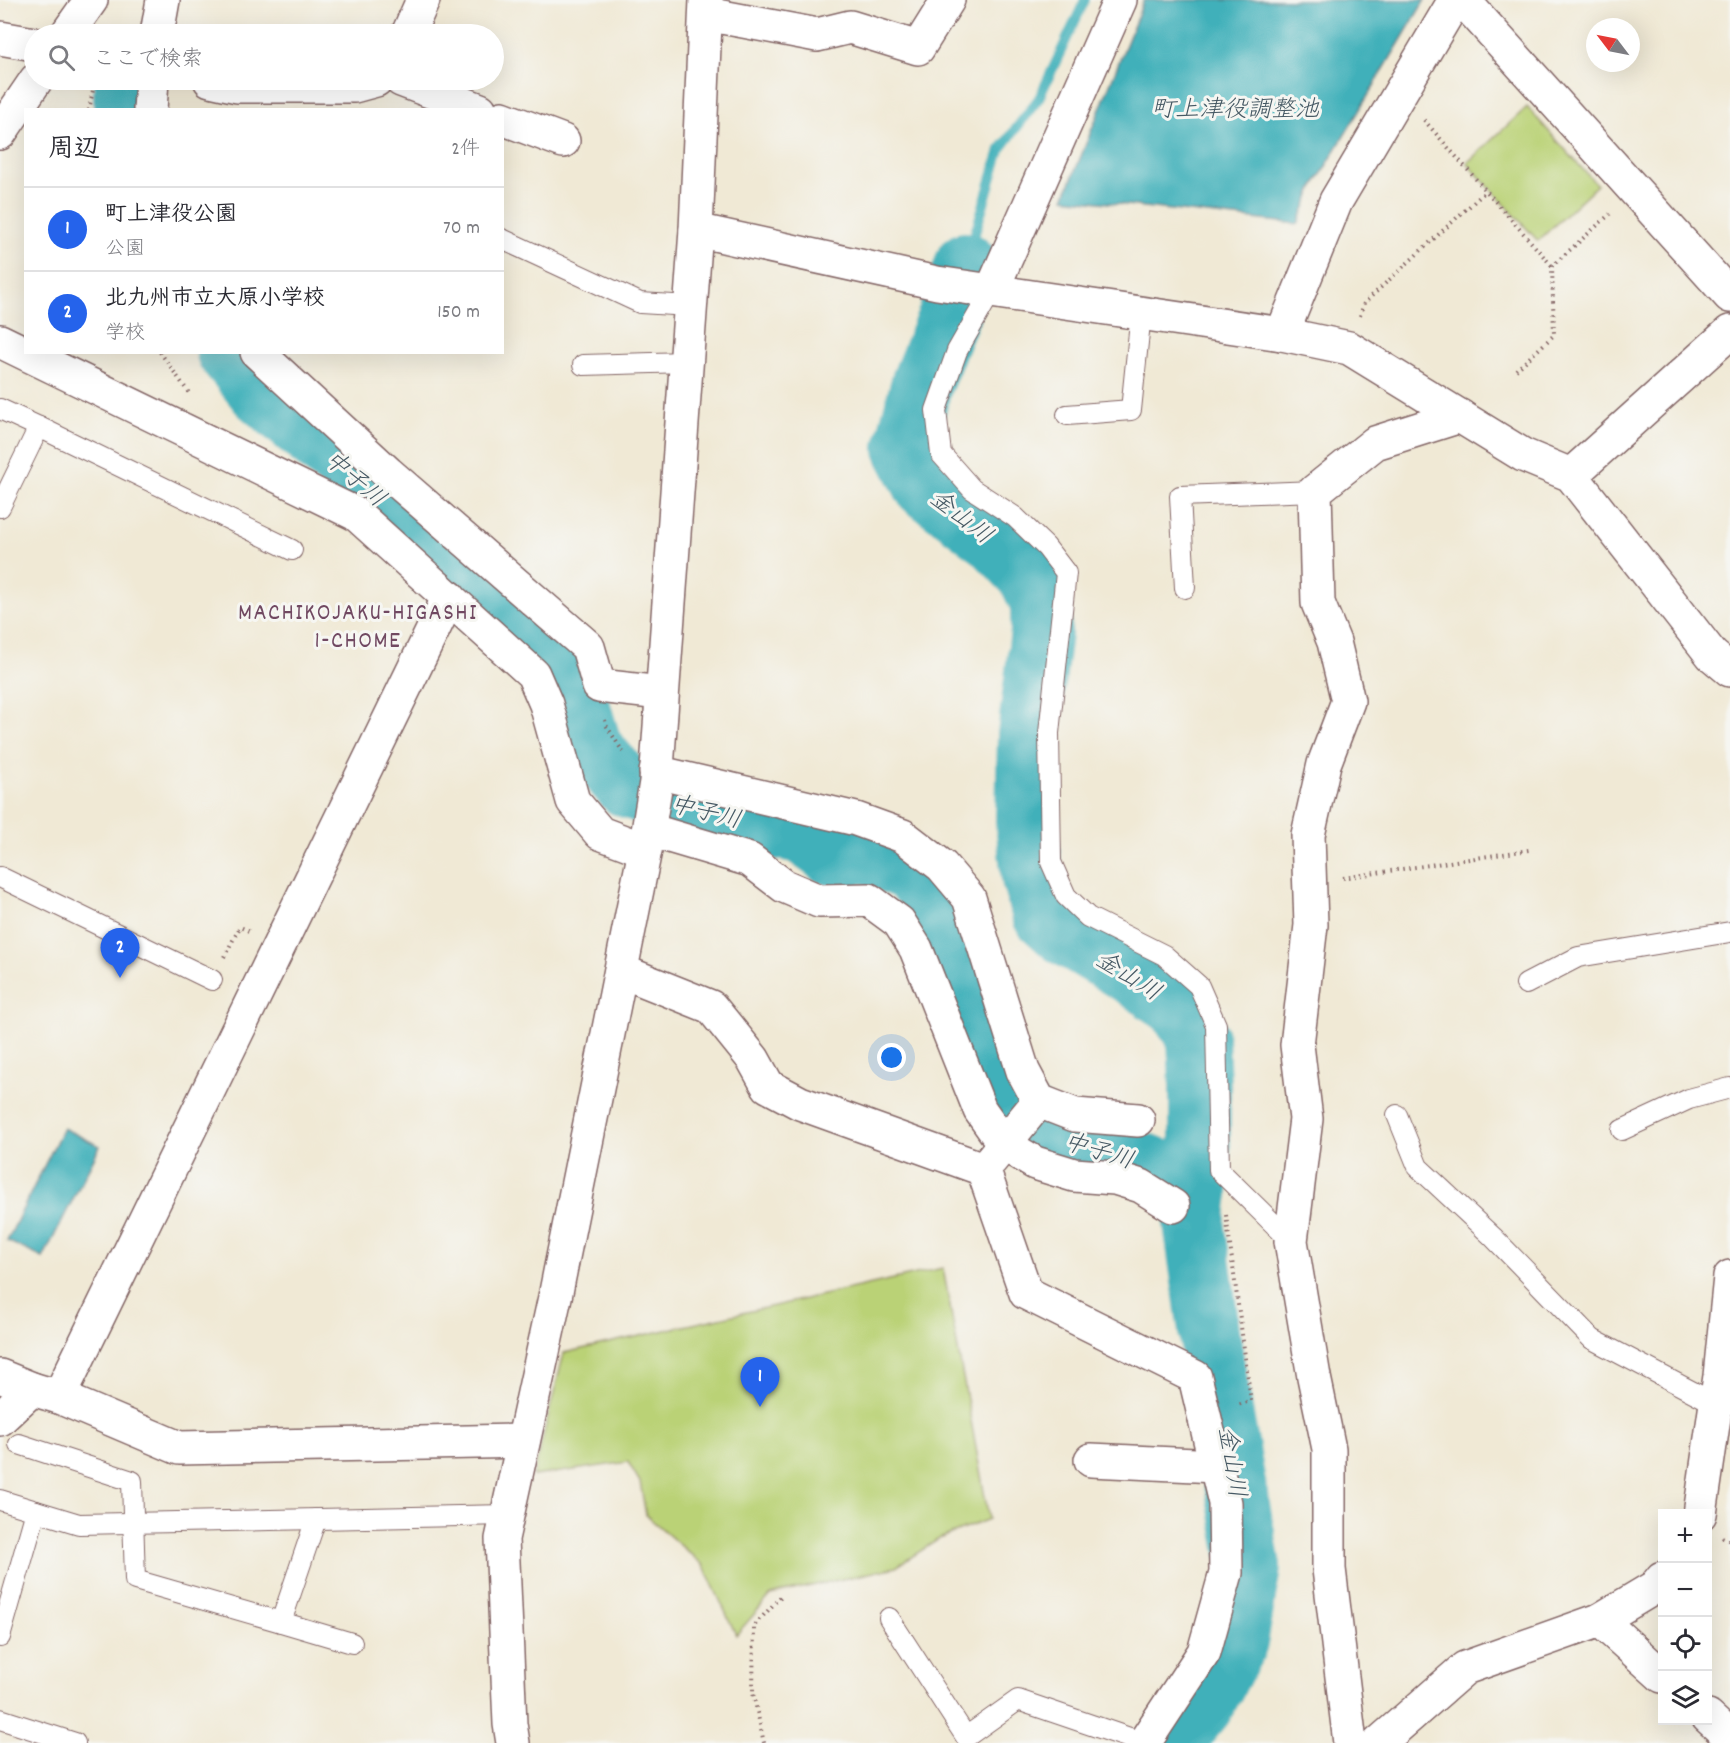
<!DOCTYPE html>
<html lang="ja">
<meta charset="utf-8">
<style>
body{margin:0;font-family:Dekko,"Klee One",sans-serif;background:#f2f2f3;color:#2b2b33}
.controls{position:absolute;right:18px;bottom:18px;display:grid;overflow:hidden;border-radius:0px;box-shadow:0 6px 24px #0002}
.controls button{width:54px;height:54px;display:grid;place-items:center;padding:0;border:0;border-bottom:2px solid #e1e1e2;background:#fff;color:#2b2b33;font:30px sans-serif}
.compass{position:absolute;left:1586px;top:18px;width:54px;height:54px;border-radius:50%;background:#fff;box-shadow:0 6px 24px #0002;rotate:302deg}
.you{position:absolute;left:892px;top:1058px;width:21px;height:21px;margin:-15px;border:4px solid #fff;border-radius:50%;background:#1a73e8;box-shadow:0 0 0 9px #1a73e833}
.badge{display:grid;place-items:center;width:39px;height:39px;border-radius:50%;background:#2563eb;color:#fff;font-size:20px;font-weight:700}
.pin{position:absolute;translate:-50% -50px;filter:drop-shadow(0 2px 3px #0008)}
.pin::after{content:'';position:absolute;top:32px;width:21px;height:18px;background:inherit;clip-path:polygon(0 0,100% 0,50% 100%)}
.list{margin:0;padding:0;list-style:none}
h2{display:flex;justify-content:space-between;align-items:center;height:78px;margin:0;padding:0 24px;font-size:26px}
h2 small{font-size:20px;font-weight:400;color:#7c7c81}
.list li{display:grid;grid-template-columns:39px 1fr auto;gap:18px;align-items:center;box-sizing:border-box;height:84px;padding:0 24px;border-top:2px solid #e1e1e2}
.list b{display:block;font-size:22px;white-space:nowrap}
.list p{margin:0;font-size:20px;white-space:nowrap;color:#7c7c81}
.list em{font-size:20px;font-style:normal;color:#7c7c81}
.icon{flex:none;width:33px;height:33px;fill:none;stroke:currentColor;stroke-width:2;stroke-linecap:round;stroke-linejoin:round}
.map{position:relative;flex:none;width:1730px;height:1743px;overflow:hidden}
.search{position:absolute;background:#fff;box-shadow:0 6px 24px #0002;left:24px;top:24px;width:480px;height:66px;display:flex;align-items:center;gap:15px;box-sizing:border-box;padding:0 21px;border-radius:33px;color:#7c7c81;font-size:22px}
.panel{position:absolute;background:#fff;box-shadow:0 6px 24px #0002;left:24px;top:108px;width:480px;height:246px;border-radius:0px}
.map>svg:first-child{display:block}
.green{fill:#bad276;stroke:#827850;stroke-width:1.5}
.water{fill:#40b0ba;stroke:#456872;stroke-width:1.5}
.lines{fill:none;stroke-linecap:round;stroke-linejoin:round}
.stream{stroke:#40b0ba;stroke-width:10}
.river{stroke:#40b0ba;stroke-width:62}
.service-casing{stroke:#846666;stroke-width:22}
.minor-casing{stroke:#846666;stroke-width:36}
.tertiary-casing{stroke:#846666;stroke-width:36}
.path{stroke:#846666;stroke-width:4;stroke-dasharray:1.5 4.5;stroke-linecap:butt}
.service{stroke:#fff;stroke-width:20}
.minor{stroke:#fff;stroke-width:33}
.tertiary{stroke:#fff;stroke-width:33}
.labels{text-anchor:middle;stroke-width:6;stroke-linejoin:round;paint-order:stroke}
.water-label{font-size:24px;font-style:italic;fill:#465964;stroke:#f6f6f2}
.neighbourhood-label{font-size:24px;letter-spacing:1.5px;fill:#714962;stroke:#f6f6f2}
</style>
<div class="map">
<svg width="1730" height="1743" viewBox="0 0 1730 1743">
<rect width="100%" height="100%" fill="#f6f6f2"/>
<filter id="ink" filterUnits="userSpaceOnUse"><feTurbulence type="fractalNoise" baseFrequency=".0167" numOctaves="2"/><feDisplacementMap in="SourceGraphic" scale="12" xChannelSelector="R" yChannelSelector="G"/><feConvolveMatrix kernelMatrix="1 2 1 2 8 2 1 2 1" color-interpolation-filters="sRGB"/></filter>
<filter id="wash" filterUnits="userSpaceOnUse"><feTurbulence type="fractalNoise" baseFrequency=".008" numOctaves="4" result="noise"/><feDisplacementMap in="SourceGraphic" scale="24" xChannelSelector="R" yChannelSelector="G"/><feGaussianBlur stdDeviation="1.35" result="paint"/><feColorMatrix in="noise" values="0 0 0 0 0 0 0 0 0 0 0 0 0 0 0 0 0 1.4 0 .05"/><feComposite in="paint" operator="in"/></filter>
<g filter="url(#wash)">
<rect width="100%" height="100%" fill="#f0e9d5"/>
<!-- green -->
<g class="green">
<path d="M 1527,107 L 1597,185 L 1538,241 L 1467,163 Z"/>
<path d="M 943,1268 L 989,1519 L 939,1539 L 896,1567 L 771,1595 L 736,1635 L 704,1566 L 646,1515 L 640,1482 L 628,1462 L 533,1476 L 564,1353 Z"/>
</g>
<!-- water -->
<g class="water">
<path d="M 1144,0 L 1425,0 L 1313,188 L 1298,224 L 1064,198 Z"/>
<path d="M 63,1128 L 100,1146 L 43,1258 L 7,1241 Z"/>
</g>
<g class="lines">
<!-- stream -->
<path class="stream" d="M 966,263 L 1000,150 L 1039,98 L 1085,0"/>
<!-- river -->
<g class="river">
<path d="M 124,82 L 124,110"/>
<path d="M 966,263 L 951,310 L 922,382 L 905,448 L 925,487 L 994,539 L 1028,575 L 1041,603 L 1041,632 L 1028,735 L 1026,821 L 1032,878 L 1043,915 L 1064,934 L 1136,977 L 1177,1006 L 1198,1038 L 1200,1085 L 1200,1137 L 1198,1192 L 1194,1223 L 1214,1366 L 1250,1567 L 1237,1642 L 1202,1707 L 1172,1743"/>
<path d="M 227,352 L 260,393 L 361,479 L 566,662 L 592,748 L 625,786 L 683,809 L 801,833 L 832,855 L 868,853 L 909,870 L 935,896 L 994,1067 L 1016,1110 L 1067,1146 L 1148,1165 L 1171,1175 L 1198,1192"/>
</g>
</g>
</g>
<g filter="url(#ink)">
<g class="lines">
<defs>
<g id="service">
<path d="M 502,239 L 640,303 L 690,306"/>
<path d="M 992,290 L 957,351 L 936,410 L 941,454 L 972,489 L 1015,517 L 1046,547 L 1066,573 L 1049,733 L 1051,862 L 1066,896 L 1088,917 L 1164,955 L 1199,986 L 1216,1025 L 1219,1170 L 1291,1241"/>
<path d="M 583,365 L 686,362"/>
<path d="M 0,409 L 39,427"/>
<path d="M 1067,415 L 1131,410 L 1141,313"/>
<path d="M 0,507 L 39,427 L 292,550"/>
<path d="M 1185,588 L 1180,496 L 1315,491"/>
<path d="M 0,877 L 212,980"/>
<path d="M 1526,984 L 1578,957 L 1730,932"/>
<path d="M 1397,1115 L 1418,1167 L 1493,1237 L 1592,1339 L 1716,1404 L 1723,1404"/>
<path d="M 1622,1130 L 1689,1099 L 1730,1088"/>
<path d="M 19,1444 L 132,1481 L 135,1580 L 281,1622 L 316,1519"/>
<path d="M 0,1500 L 79,1524 L 507,1515"/>
<path d="M 889,1618 L 966,1737 L 1018,1700 L 1144,1743"/>
<path d="M 281,1622 L 352,1643"/>
<path d="M 0,1637 L 36,1511"/>
<path d="M 0,1719 L 75,1743"/>
</g>
<g id="minor">
<path d="M 1463,0 L 1730,296"/>
<path d="M 706,14 L 817,35 L 850,27 L 918,48 L 948,0"/>
<path d="M 157,34 L 163,0"/>
<path d="M 408,34 L 423,0"/>
<path d="M 0,38 L 34,44"/>
<path d="M 210,80 L 237,86 L 354,86 L 376,80"/>
<path d="M 401,80 L 480,110"/>
<path d="M 150,110 L 152,80"/>
<path d="M 502,118 L 563,141"/>
<path d="M 696,230 L 937,283 L 1282,334 L 1349,348 L 1523,455 L 1571,475 L 1712,655 L 1730,670"/>
<path d="M 992,290 L 1120,0"/>
<path d="M 1282,334 L 1336,201 L 1455,0"/>
<path d="M 0,341 L 356,514 L 533,674 L 546,704 L 573,801 L 600,833 L 645,850"/>
<path d="M 257,352 L 388,473 L 588,647 L 599,686 L 661,693"/>
<path d="M 1571,475 L 1730,332"/>
<path d="M 656,772 L 856,819 L 903,836 L 942,866 L 969,898 L 1023,1071 L 1039,1101 L 1075,1115 L 1138,1120"/>
<path d="M 649,830 L 750,860 L 784,886 L 819,901 L 869,900 L 899,922 L 916,949 L 980,1110 L 1004,1144 L 1035,1163 L 1074,1175 L 1115,1178 L 1141,1186 L 1173,1206"/>
<path d="M 621,971 L 711,1007 L 753,1059 L 768,1086 L 800,1103 L 983,1169 L 1026,1293 L 1195,1377 L 1225,1503 L 1226,1573 L 1204,1652 L 1144,1743"/>
<path d="M 991,1160 L 1039,1101"/>
<path d="M 0,1376 L 32,1389 L 59,1397 L 179,1448 L 523,1441"/>
<path d="M 59,1397 L 449,597"/>
<path d="M 0,1419 L 32,1389"/>
<path d="M 1091,1460 L 1216,1466"/>
<path d="M 1700,1514 L 1720,1376 L 1730,1277"/>
<path d="M 1600,1620 L 1662,1676"/>
<path d="M 1708,1717 L 1730,1737"/>
<path d="M 1350,1743 L 1329,1569 L 1329,1449 L 1314,1377 L 1291,1241 L 1306,1119 L 1297,1045 L 1311,925 L 1308,835 L 1324,764 L 1348,701 L 1334,642 L 1318,603 L 1315,491 L 1375,443 L 1460,416"/>
<path d="M 1379,1743 L 1465,1668 L 1600,1620 L 1655,1587 L 1662,1578"/>
</g>
<g id="tertiary">
<path d="M 67,34 L 91,0"/>
<path d="M 0,133 L 36,80"/>
<path d="M 513,1743 L 510,1724 L 502,1539 L 555,1297 L 645,850 L 656,782 L 696,230 L 706,0"/>
</g>
</defs>
<!-- service casing -->
<use href="#service" class="service-casing"/>
<!-- minor casing -->
<use href="#minor" class="minor-casing"/>
<!-- tertiary casing -->
<use href="#tertiary" class="tertiary-casing"/>
<!-- path -->
<g class="path">
<path d="M 89,110 L 95,80"/>
<path d="M 1424,120 L 1552,266"/>
<path d="M 1360,316 L 1364,303 L 1486,191"/>
<path d="M 160,352 L 189,393"/>
<path d="M 1516,370 L 1554,335 L 1552,266 L 1610,214"/>
<path d="M 605,720 L 606,725 L 623,752"/>
<path d="M 1343,878 L 1529,850"/>
<path d="M 224,957 L 240,927 L 249,931"/>
<path d="M 1226,1215 L 1251,1401 L 1237,1405"/>
<path d="M 1722,1537 L 1730,1541"/>
<path d="M 764,1743 L 753,1693 L 754,1626 L 783,1594"/>
</g>
<!-- service -->
<use href="#service" class="service"/>
<!-- minor -->
<use href="#minor" class="minor"/>
<!-- tertiary -->
<use href="#tertiary" class="tertiary"/>
</g>
</g>
<g class="labels">
<!-- water labels -->
<g class="water-label">
<text x="1235" y="116">町上津役調整池</text>
<text transform="translate(356 478) rotate(41)" y="8">中子川</text>
<text transform="translate(962 516) rotate(38)" y="8">金山川</text>
<text transform="translate(706 811) rotate(14)" y="8">中子川</text>
<text transform="translate(1129 975) rotate(32)" y="8">金山川</text>
<text transform="translate(1099 1150) rotate(17)" y="8">中子川</text>
<text transform="translate(1233 1462) rotate(81)" y="8">金山川</text>
</g>
<!-- neighbourhood labels -->
<g class="neighbourhood-label">
<text x="358" y="619">MACHIKOJAKU-HIGASHI<tspan x="358" dy="28">1-CHOME</tspan></text>
</g>
</g>
</svg>
<div class="controls">
<button>+</button>
<button>−</button>
<button><svg class="icon" aria-label="locate" viewBox="0 0 24 24"><circle cx="12" cy="12" r="6"/><path d="M12 2v4M12 18v4M2 12h4M18 12h4"/></svg></button>
<button><svg class="icon" aria-label="layers" viewBox="0 0 24 24"><path d="M12 4l9 5-9 5-9-5zM3 14l9 5 9-5"/></svg></button>
</div>
<svg class="compass" viewBox="-18 -18 36 36"><path d="M0-13l5 13h-10z" fill="#e53935"/><path d="M0 13l5-13h-10z" fill="#7c7c81"/></svg>
<div class="you"></div>
<div class="pin badge" style="left:760px;top:1407px">1</div>
<div class="pin badge" style="left:120px;top:978px">2</div>
<div class="search"><svg class="icon" aria-label="search" viewBox="0 0 24 24"><circle cx="10" cy="10" r="6"/><path d="M15 15l6 6"/></svg>ここで検索</div>
<section class="panel">
<h2>周辺<small>2件</small></h2>
<ul class="list">
<li><span class="badge">1</span><div><b>町上津役公園</b><p>公園</p></div><em>70 m</em></li>
<li><span class="badge">2</span><div><b>北九州市立大原小学校</b><p>学校</p></div><em>150 m</em></li>
</ul>
</section>
</div>
